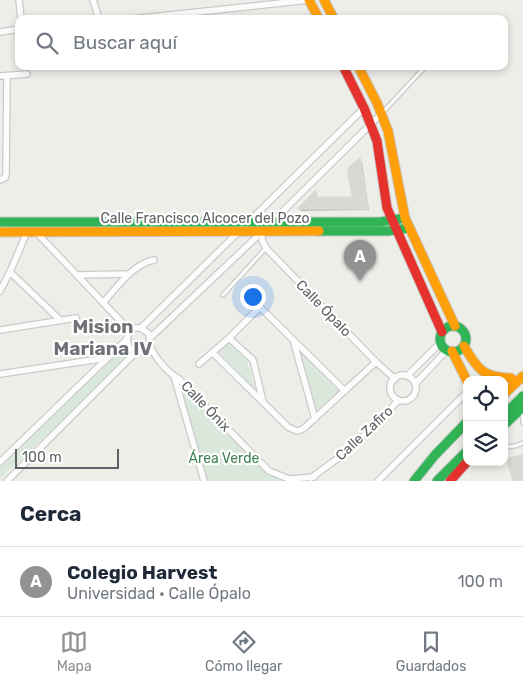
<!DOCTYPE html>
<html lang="es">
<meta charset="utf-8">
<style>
body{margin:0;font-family:Rubik,sans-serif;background:#f6f6f7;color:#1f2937}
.controls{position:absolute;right:15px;bottom:15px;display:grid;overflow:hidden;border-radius:10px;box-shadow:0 2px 8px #0003}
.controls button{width:45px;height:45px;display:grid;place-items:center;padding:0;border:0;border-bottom:1px solid #e0e1e3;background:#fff;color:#1f2937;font:25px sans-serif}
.scale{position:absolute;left:15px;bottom:12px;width:104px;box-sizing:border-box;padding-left:5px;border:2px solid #5f6166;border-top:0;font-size:14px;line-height:18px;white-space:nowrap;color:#5f6166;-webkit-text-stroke:4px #fff;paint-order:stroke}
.you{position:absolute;left:252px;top:296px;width:18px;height:18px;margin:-12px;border:4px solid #fff;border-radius:50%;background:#1a73e8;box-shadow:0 0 0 8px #1a73e833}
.badge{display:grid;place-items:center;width:32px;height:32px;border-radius:50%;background:#919294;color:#fff;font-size:16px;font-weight:700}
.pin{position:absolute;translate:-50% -41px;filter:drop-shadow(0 1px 2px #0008)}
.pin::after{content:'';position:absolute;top:26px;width:18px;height:15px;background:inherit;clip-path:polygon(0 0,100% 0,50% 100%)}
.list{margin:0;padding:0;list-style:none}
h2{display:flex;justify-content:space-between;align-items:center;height:65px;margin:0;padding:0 20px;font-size:21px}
h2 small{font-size:16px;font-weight:400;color:#747a83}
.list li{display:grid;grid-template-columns:32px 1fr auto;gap:15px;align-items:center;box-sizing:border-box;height:70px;padding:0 20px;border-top:1px solid #e0e1e3}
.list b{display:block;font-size:19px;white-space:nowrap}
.list p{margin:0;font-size:16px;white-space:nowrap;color:#747a83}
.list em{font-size:16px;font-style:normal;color:#747a83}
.icon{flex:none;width:28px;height:28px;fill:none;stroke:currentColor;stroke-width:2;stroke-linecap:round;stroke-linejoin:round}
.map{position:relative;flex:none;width:523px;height:481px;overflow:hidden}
.search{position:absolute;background:#fff;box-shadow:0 2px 8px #0003;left:15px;right:15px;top:15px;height:55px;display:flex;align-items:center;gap:12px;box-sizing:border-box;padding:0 18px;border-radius:10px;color:#747a83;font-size:19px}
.sheet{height:135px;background:#fff}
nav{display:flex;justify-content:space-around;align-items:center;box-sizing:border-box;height:70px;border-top:1px solid #e0e1e3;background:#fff;font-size:14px;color:#747a83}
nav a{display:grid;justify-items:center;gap:2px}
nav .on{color:#919294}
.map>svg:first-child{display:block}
.green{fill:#d9e8db}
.shadow{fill:#0003}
.building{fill:#d8d7d4;stroke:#deddd8}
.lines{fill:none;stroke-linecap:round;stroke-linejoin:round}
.lane-casing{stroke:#cacaca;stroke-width:5.5}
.street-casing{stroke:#cacaca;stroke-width:8}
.fast-casing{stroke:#c9caca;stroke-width:11}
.slow-casing{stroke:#c9caca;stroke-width:11}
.jam-casing{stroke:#c9caca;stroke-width:11}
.lane{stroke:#fcfcfc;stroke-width:3}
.street{stroke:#fcfcfc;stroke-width:5.5}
.fast{stroke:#30b455;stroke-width:9}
.slow{stroke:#ff9f0a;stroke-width:9}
.jam{stroke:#e5322d;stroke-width:9}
.labels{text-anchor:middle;stroke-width:4.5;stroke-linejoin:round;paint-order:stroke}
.street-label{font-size:14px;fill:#5f6166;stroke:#fff}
.park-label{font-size:14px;fill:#418354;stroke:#fff}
.district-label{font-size:19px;font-weight:bold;fill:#707278;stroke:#fff}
</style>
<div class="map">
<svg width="523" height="481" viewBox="0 0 523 481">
<rect width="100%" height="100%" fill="#eeeee9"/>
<!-- green -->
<g class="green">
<path d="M 228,342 L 247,361 L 255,389 L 218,351 Z"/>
<path d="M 299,348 L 339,391 L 316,410 Z"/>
<path d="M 122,350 L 130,359 L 0,478 L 0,464 Z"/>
<path d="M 187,392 L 191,394 L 263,465 L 269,474 L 297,481 L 205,481 L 183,394 Z"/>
</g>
<!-- shadow -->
<path class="shadow" d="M 360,160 L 362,162 L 369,210 L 301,211 L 299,209 L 316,192 L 318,198 L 354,198 Z"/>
<!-- building -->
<g class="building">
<path d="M 360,157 L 368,209 L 297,209 L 316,190 L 316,197 L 352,197 L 347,169 Z"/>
<path d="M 523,454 L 523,481 L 513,481 L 506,459 Z"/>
</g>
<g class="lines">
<defs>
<g id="lane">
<path d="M 383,112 L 426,66"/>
<path d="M 223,295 L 266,248"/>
<path d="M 522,411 L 523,423"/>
<path d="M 504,447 L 515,446 L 523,443"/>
</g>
<g id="street">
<path d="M 19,0 L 21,19"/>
<path d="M 93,0 L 99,19"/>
<path d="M 132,19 L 309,0"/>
<path d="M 0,32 L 19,29"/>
<path d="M 0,76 L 27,74"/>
<path d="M 0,180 L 5,178 L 6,174 L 7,76"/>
<path d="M 272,222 L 381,114"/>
<path d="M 36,232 L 130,331"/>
<path d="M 262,232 L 262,240 L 266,248 L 376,362 L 395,379"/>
<path d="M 10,272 L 59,319"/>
<path d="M 77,275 L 129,274"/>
<path d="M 0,291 L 10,272 L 27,232"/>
<path d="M 249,294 L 260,307 L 345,391"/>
<path d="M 103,303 C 117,287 133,264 154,260"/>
<path d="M 141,328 L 364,108"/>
<path d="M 0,330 L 76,318"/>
<path d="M 151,337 L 264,230"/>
<path d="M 229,338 L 253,360 L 263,402"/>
<path d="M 294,343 L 315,419"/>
<path d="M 150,345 C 154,357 168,373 179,379 L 269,471 L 289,479 L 314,477"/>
<path d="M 143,351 L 150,345 L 149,334 L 141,328 L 133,328 L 127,337 L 129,348 L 136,352 L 152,352"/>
<path d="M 213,353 L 288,427 L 297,431 L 303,429 L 376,362"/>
<path d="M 199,364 L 229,338 L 260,307"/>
<path d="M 0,374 L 93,360 L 107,359"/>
<circle cx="403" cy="388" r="13"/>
<path d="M 174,376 L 204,481"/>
<path d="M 407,376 L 441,342"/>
<path d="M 415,384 L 447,350"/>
<path d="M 0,462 L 126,340"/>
<path d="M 311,478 L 349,450 L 389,411 L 398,400"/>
<path d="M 7,481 L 136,352"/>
<path d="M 378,481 L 467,392"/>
</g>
<g id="fast">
<path d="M 0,222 L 380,222 L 405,218"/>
<path d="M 319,231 L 388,231 L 409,228"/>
<circle cx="453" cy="339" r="13"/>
<path d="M 509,410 L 523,396"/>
<path d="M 504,425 L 523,407"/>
<path d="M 414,481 L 435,455 L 467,422"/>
<path d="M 437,481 L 467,451"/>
</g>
<g id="slow">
<path d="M 309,0 L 319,19"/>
<path d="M 324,0 L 334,19"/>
<path d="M 358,66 L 377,103 L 388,131 L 405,218 L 455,326"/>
<path d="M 0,232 L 319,231"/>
<path d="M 464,346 C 477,369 484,378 511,378"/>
<path d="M 452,351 L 467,381"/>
<path d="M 504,394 L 523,376"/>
</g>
<g id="jam">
<path d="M 343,66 L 364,108 L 377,141 L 387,208 L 442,332"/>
<path d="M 450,481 L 467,462"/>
</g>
</defs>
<!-- lane casing -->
<use href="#lane" class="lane-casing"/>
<!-- street casing -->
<use href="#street" class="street-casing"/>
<!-- fast casing -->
<use href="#fast" class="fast-casing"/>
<!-- slow casing -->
<use href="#slow" class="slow-casing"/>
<!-- jam casing -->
<use href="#jam" class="jam-casing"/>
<!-- lane -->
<use href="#lane" class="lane"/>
<!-- street -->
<use href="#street" class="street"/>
<!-- fast -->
<use href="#fast" class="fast"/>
<!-- slow -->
<use href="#slow" class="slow"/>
<!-- jam -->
<use href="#jam" class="jam"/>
</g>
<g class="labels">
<!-- street labels -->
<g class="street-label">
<text x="205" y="223">Calle Francisco Alcocer del Pozo</text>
<text transform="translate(324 308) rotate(46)" y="5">Calle Ópalo</text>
<text transform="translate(206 406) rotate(46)" y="5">Calle Ónix</text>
<text transform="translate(364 433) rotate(-43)" y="5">Calle Zafiro</text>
</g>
<!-- park labels -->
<g class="park-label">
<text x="224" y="463">Área Verde</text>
</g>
<!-- district labels -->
<g class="district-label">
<text x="103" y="333">Mision<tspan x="103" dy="22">Mariana IV</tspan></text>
</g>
</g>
</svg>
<div class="controls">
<button><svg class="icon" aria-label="locate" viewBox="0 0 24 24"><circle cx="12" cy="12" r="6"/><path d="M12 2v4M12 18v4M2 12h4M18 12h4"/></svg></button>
<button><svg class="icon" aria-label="layers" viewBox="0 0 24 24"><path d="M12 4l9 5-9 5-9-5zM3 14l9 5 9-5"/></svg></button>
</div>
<div class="scale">100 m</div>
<div class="you"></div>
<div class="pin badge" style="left:360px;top:281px">A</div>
<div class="search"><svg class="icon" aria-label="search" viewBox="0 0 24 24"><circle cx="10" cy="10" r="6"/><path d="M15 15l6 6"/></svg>Buscar aquí</div>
</div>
<section class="sheet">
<h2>Cerca<small></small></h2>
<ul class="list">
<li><span class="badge">A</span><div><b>Colegio Harvest</b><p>Universidad · Calle Ópalo</p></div><em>100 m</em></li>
</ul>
</section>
<nav>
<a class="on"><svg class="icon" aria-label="map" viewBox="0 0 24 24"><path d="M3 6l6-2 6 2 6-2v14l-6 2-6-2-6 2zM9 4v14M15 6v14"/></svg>Mapa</a>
<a><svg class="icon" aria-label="directions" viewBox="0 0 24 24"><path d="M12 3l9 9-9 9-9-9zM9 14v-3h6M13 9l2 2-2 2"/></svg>Cómo llegar</a>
<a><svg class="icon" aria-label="saved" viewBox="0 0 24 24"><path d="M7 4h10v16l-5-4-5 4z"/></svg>Guardados</a>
</nav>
